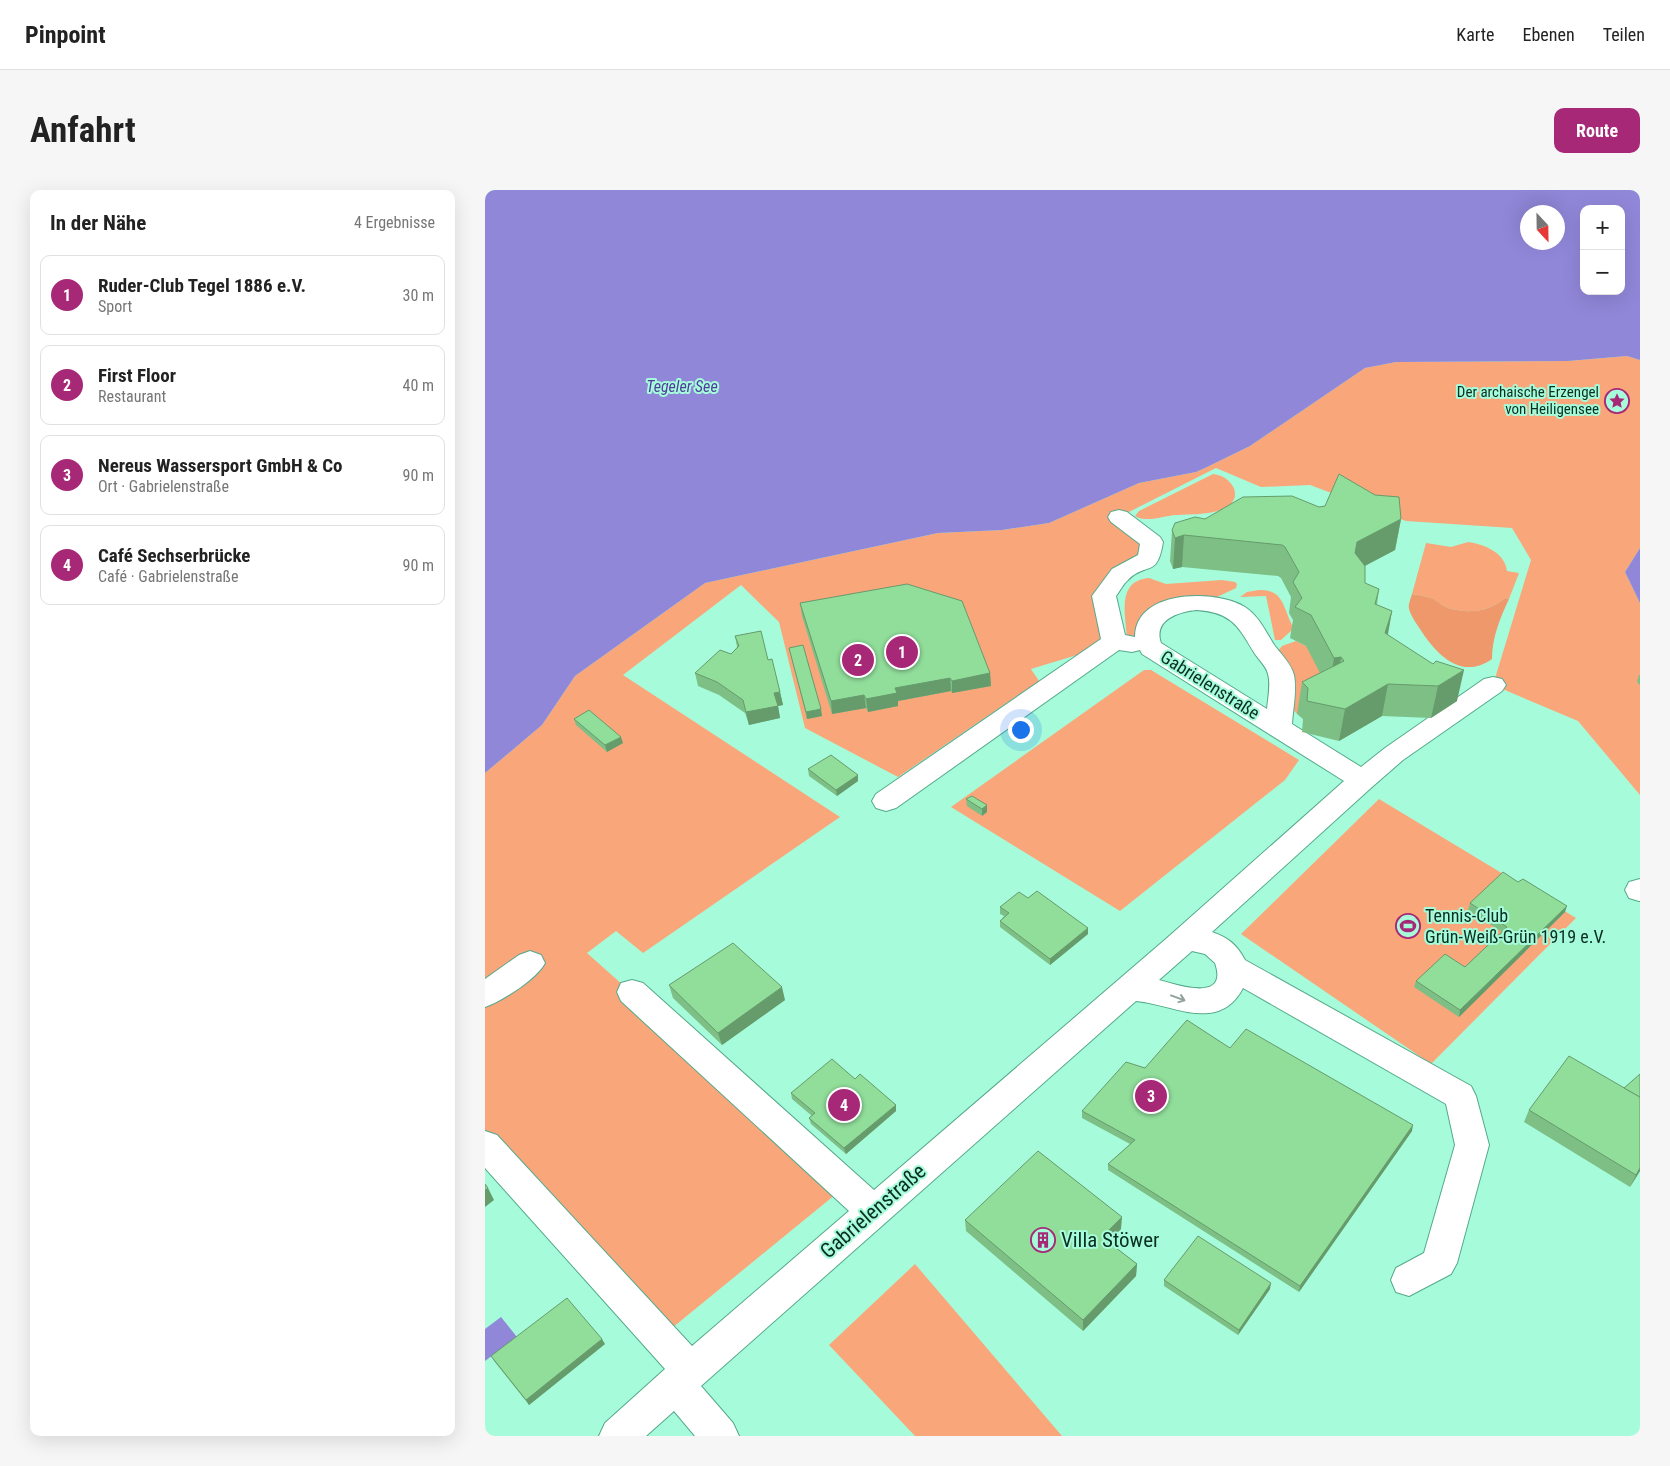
<!DOCTYPE html>
<html lang="de">
<meta charset="utf-8">
<style>
body{margin:0;font-family:"Roboto Condensed",sans-serif;background:#f6f6f6;color:#222}
.controls{position:absolute;right:15px;top:15px;display:grid;overflow:hidden;border-radius:10px;box-shadow:0 5px 20px #0002}
.controls button{width:45px;height:45px;display:grid;place-items:center;padding:0;border:0;border-bottom:1px solid #e0e0e0;background:#fff;color:#222;font:25px sans-serif}
.compass{position:absolute;left:1035px;top:15px;width:45px;height:45px;border-radius:50%;background:#fff;box-shadow:0 5px 20px #0002;rotate:158deg}
.you{position:absolute;left:535px;top:539px;width:18px;height:18px;margin:-12px;border:4px solid #fff;border-radius:50%;background:#1a73e8;box-shadow:0 0 0 8px #1a73e833}
.badge{display:grid;place-items:center;width:32px;height:32px;border-radius:50%;background:#a72877;color:#fff;font-size:16px;font-weight:700}
.pin{position:absolute;translate:-50% -50%;border:2px solid #fff;box-shadow:0 1px 5px #0006}
.list{margin:0;padding:0;list-style:none}
h2{display:flex;justify-content:space-between;align-items:center;height:65px;margin:0;padding:0 20px;font-size:21px}
h2 small{font-size:16px;font-weight:400;color:#767676}
.list li{display:grid;grid-template-columns:32px 1fr auto;gap:15px;align-items:center;box-sizing:border-box;height:80px;margin:0 10px 10px;padding:0 10px;border:1px solid #e0e0e0;border-radius:10px}
.list b{display:block;font-size:19px;white-space:nowrap}
.list p{margin:0;font-size:16px;white-space:nowrap;color:#767676}
.list em{font-size:16px;font-style:normal;color:#767676}
.map{position:relative;flex:none;width:1155px;height:1246px;overflow:hidden;border-radius:10px}
header{display:flex;align-items:center;gap:30px;box-sizing:border-box;height:70px;padding:0 25px;background:#fff;border-bottom:1px solid #e0e0e0}
header strong{font-size:24px}
nav{display:flex;gap:28px;margin-inline-start:auto;font-size:18px}
.intro{display:flex;align-items:center;justify-content:space-between;box-sizing:border-box;height:120px;padding:0 30px}
h1{margin:0;font-size:35px}
.button{padding:12px 22px;border-radius:10px;background:#a72877;color:#fff;font-size:18px;font-weight:700}
main{display:flex;gap:30px;padding:0 30px}
aside{flex:1;background:#fff;border-radius:10px;box-shadow:0 5px 20px #0002}
.map>svg:first-child{display:block}
.green{fill:#f9a67b}
.forest{fill:#ef986c}
.water{fill:#9087d9;fill-rule:evenodd}
.lines{fill:none;stroke-linecap:round;stroke-linejoin:round}
.minor-casing{stroke:#54a98b;stroke-width:2}
.minor{fill:#fff;fill-rule:evenodd}
.wall{fill:#7dbf85}
.shaded-wall{fill:#669b6c}
.building{fill:#91de9b;stroke:#669b6c}
.oneway{stroke:#90a19c}
.labels{text-anchor:middle;stroke-width:4;stroke-linejoin:round;paint-order:stroke}
.far-poi-label{font-size:15px;fill:#092f22;stroke:#a6fcda;text-anchor:end}
.far-water-label{font-size:16px;font-style:italic;fill:#503c9d;stroke:#a6fcda}
.street-label{font-size:18px;fill:#092f22;stroke:#a6fcda}
.poi-label{font-size:18px;fill:#092f22;stroke:#a6fcda;text-anchor:start}
.near-street-label{font-size:21px;fill:#092f22;stroke:#a6fcda}
.near-poi-label{font-size:21px;fill:#092f22;stroke:#a6fcda;text-anchor:start}
</style>
<header>
<strong>Pinpoint</strong>
<nav><a>Karte</a><a>Ebenen</a><a>Teilen</a></nav>
</header>
<div class="intro"><h1>Anfahrt</h1><a class="button">Route</a></div>
<main>
<aside>
<h2>In der Nähe<small>4 Ergebnisse</small></h2>
<ul class="list">
<li><span class="badge">1</span><div><b>Ruder-Club Tegel 1886 e.V.</b><p>Sport</p></div><em>30 m</em></li>
<li><span class="badge">2</span><div><b>First Floor</b><p>Restaurant</p></div><em>40 m</em></li>
<li><span class="badge">3</span><div><b>Nereus Wassersport GmbH &amp; Co</b><p>Ort · Gabrielenstraße</p></div><em>90 m</em></li>
<li><span class="badge">4</span><div><b>Café Sechserbrücke</b><p>Café · Gabrielenstraße</p></div><em>90 m</em></li>
</ul>
</aside>
<div class="map">
<svg width="1155" height="1246" viewBox="0 0 1155 1246">
<rect width="100%" height="100%" fill="#a6fcda"/>
<!-- green -->
<g class="green">
<path d="M 1142,166 L 1155,170 L 1155,358 L 1140,382 L 1155,413 L 1155,605 L 1093,531 L 1008,495 L 1046,370 L 1027,338 L 921,331 L 825,295 L 776,297 L 731,278 L 634,327 L 667,352 L 619,405 L 625,455 L 546,479 L 554,491 L 413,587 L 320,538 L 294,432 L 256,395 L 138,485 L 355,627 L 158,763 L 131,741 L 102,763 L 362,995 L 176,1147 L 0,955 L 0,583 L 57,535 L 90,486 L 220,393 L 453,343 L 517,340 L 564,333 L 654,293 L 711,282 L 720,278 L 765,256 L 880,178 L 911,172 L 1083,171 Z"/>
<path d="M 728,284 C 736,285 742,288 747,295 C 750,299 750,302 750,306 C 746,326 707,324 691,325 C 678,326 662,333 650,326 L 654,321 Z"/>
<path d="M 983,352 C 998,354 1020,362 1022,381 L 1034,383 L 1024,409 L 1020,408 C 1004,422 983,424 963,418 C 957,416 952,410 946,408 C 940,406 933,405 927,404 L 941,353 L 966,357 Z"/>
<path d="M 664,388 L 681,394 L 737,390 L 750,392 L 752,394 L 751,398 L 732,407 L 702,407 L 653,450 L 642,448 C 641,424 631,391 664,388 Z"/>
<path d="M 774,400 C 799,399 798,418 808,437 L 807,440 L 796,450 L 790,450 L 781,406 L 755,407 L 762,402 Z"/>
<path d="M 811,451 L 821,456 L 853,503 L 812,524 L 807,518 C 816,489 807,486 792,462 L 797,456 Z"/>
<path d="M 659,480 L 666,480 L 814,570 L 800,590 L 635,721 L 466,617 Z"/>
<path d="M 894,609 L 1091,728 L 946,874 L 756,744 Z"/>
<path d="M 430,1074 L 577,1246 L 430,1246 L 344,1155 Z"/>
</g>
<!-- forest -->
<path class="forest" d="M 927,404 C 933,405 940,406 946,408 C 952,410 957,416 963,418 C 983,424 1004,422 1020,408 L 1024,409 C 1015,428 1007,448 1007,469 C 976,491 951,464 935,439 C 931,433 926,426 924,419 C 923,414 926,408 927,404 Z"/>
<!-- water -->
<g class="water">
<path d="M 0,0 L 1155,0 L 1155,170 L 1142,166 L 1083,171 L 911,172 L 880,178 L 765,256 L 720,278 L 711,282 L 654,293 L 564,333 L 517,340 L 453,343 L 220,393 L 90,486 L 57,535 L 0,583 ZM 1099,19 L 1136,19 L 1136,101 L 1099,101 ZM 1072,22 L 1072,52 L 1042,52 L 1042,22 Z"/>
<path d="M 1155,358 L 1155,413 L 1140,382 Z"/>
<path d="M 16,1127 L 32,1147 L 0,1171 L 0,1139 Z"/>
</g>
<g class="lines">
<defs>
<g id="minor">
<path d="M 634,320 L 642,322 L 675,347 L 678,352 C 672,389 662,371 643,390 C 638,394 635,401 631,406 L 640,445 L 650,447 C 650,399 731,399 760,417 C 775,427 781,443 790,456 C 797,465 806,474 809,485 C 812,500 808,519 807,534 L 876,577 L 900,558 L 999,489 L 1008,487 L 1017,489 L 1021,495 L 1017,501 L 918,570 L 887,597 L 727,742 C 744,748 752,755 760,770 L 986,896 L 991,906 L 1004,955 L 972,1073 L 966,1084 L 924,1106 L 911,1102 L 906,1090 L 911,1078 L 939,1063 L 970,955 L 961,914 L 758,798 C 734,844 687,814 651,811 L 216,1196 L 248,1233 L 254,1246 L 210,1246 L 189,1221 L 161,1246 L 114,1246 L 120,1233 L 180,1179 L 0,978 L 0,941 L 12,945 L 207,1156 L 364,1021 L 136,811 L 132,802 L 136,793 L 147,790 L 158,793 L 389,1000 L 682,748 L 859,591 L 657,464 L 655,460 L 647,462 L 634,460 L 411,618 L 401,621 L 391,618 L 387,611 L 391,604 L 616,449 L 607,406 L 627,379 L 653,365 L 655,354 L 626,332 L 623,327 L 626,322 ZM 711,420 C 747,422 753,436 770,464 C 774,470 781,476 783,484 C 786,494 783,508 782,519 L 676,453 C 668,430 693,422 711,420 ZM 707,761 L 720,764 L 730,773 C 744,813 693,795 674,790 Z"/>
<path d="M 1155,689 L 1155,711 L 1154,711 L 1144,708 L 1140,700 L 1144,692 Z"/>
<path d="M 45,761 L 56,765 L 60,773 C 52,789 17,811 0,817 L 0,789 L 34,765 Z"/>
</g>
</defs>
<!-- minor casing -->
<use href="#minor" class="minor-casing"/>
<!-- minor -->
<use href="#minor" class="minor"/>
</g>
<!-- wall -->
<g class="wall">
<path d="M 834,317 L 916,329 L 910,360 L 880,376 L 880,393 L 894,399 L 892,415 L 907,421 L 903,445 L 972,511 L 946,528 L 897,526 L 854,551 L 817,542 L 818,529 L 812,524 L 817,492 L 835,483 L 821,456 L 805,448 L 808,430 L 804,423 L 806,407 L 796,388 L 793,386 L 697,377 L 688,379 L 685,371 L 687,340 L 720,329 Z"/>
<path d="M 315,413 L 505,483 L 506,496 L 467,503 L 466,501 L 413,511 L 413,516 L 383,522 L 381,518 L 347,524 L 317,426 Z"/>
<path d="M 250,446 L 283,470 L 295,502 L 298,515 L 293,516 L 295,528 L 264,535 L 260,523 L 234,505 L 213,496 L 210,483 L 246,464 L 252,457 Z"/>
<path d="M 304,458 L 337,526 L 322,529 Z"/>
<path d="M 1154,485 L 1155,485 L 1155,495 L 1152,492 Z"/>
<path d="M 89,529 L 138,553 L 122,562 L 91,535 Z"/>
<path d="M 323,579 L 373,585 L 373,591 L 352,606 L 324,586 Z"/>
<path d="M 481,609 L 502,622 L 497,626 L 482,616 Z"/>
<path d="M 543,708 L 603,738 L 603,744 L 565,775 L 515,737 L 515,731 L 519,726 L 515,724 L 515,717 Z"/>
<path d="M 985,713 L 1080,722 L 974,827 L 929,797 L 931,791 L 980,777 L 1017,742 L 983,720 Z"/>
<path d="M 184,795 L 300,810 L 237,855 L 188,808 Z"/>
<path d="M 745,858 L 927,941 L 814,1102 L 623,980 L 623,974 L 645,954 L 597,928 L 597,921 L 660,878 Z"/>
<path d="M 370,889 L 411,915 L 411,921 L 361,964 L 326,934 L 324,928 L 327,926 L 307,909 L 306,903 Z"/>
<path d="M 1139,898 L 1155,981 L 1145,997 L 1039,932 L 1044,920 Z"/>
<path d="M 480,1030 L 636,1039 L 623,1052 L 652,1074 L 651,1086 L 598,1141 L 481,1041 Z"/>
<path d="M 679,1090 L 785,1099 L 753,1145 L 679,1096 Z"/>
<path d="M 120,1154 L 44,1215 L 9,1171 L 6,1166 Z"/>
</g>
<!-- shaded-wall -->
<g class="shaded-wall">
<path d="M 916,329 L 910,360 L 866,383 L 872,352 Z"/>
<path d="M 699,345 L 697,377 L 688,379 L 690,348 Z"/>
<path d="M 907,421 L 901,452 L 900,443 Z"/>
<path d="M 856,467 L 851,499 L 844,500 L 849,468 Z"/>
<path d="M 979,480 L 972,511 L 946,528 L 953,496 Z"/>
<path d="M 505,483 L 506,496 L 467,503 L 467,491 Z"/>
<path d="M 465,488 L 466,501 L 413,511 L 413,516 L 383,522 L 381,509 L 410,498 Z"/>
<path d="M 903,494 L 897,526 L 854,551 L 860,519 Z"/>
<path d="M 295,502 L 298,515 L 293,516 L 295,528 L 264,535 L 261,522 L 289,503 Z"/>
<path d="M 379,505 L 381,518 L 347,524 L 346,511 Z"/>
<path d="M 336,519 L 337,526 L 322,529 L 321,522 Z"/>
<path d="M 136,547 L 138,553 L 122,562 L 120,555 Z"/>
<path d="M 373,585 L 373,591 L 352,606 L 351,600 Z"/>
<path d="M 502,615 L 502,622 L 497,626 L 497,619 Z"/>
<path d="M 1082,716 L 1080,722 L 974,827 L 975,820 Z"/>
<path d="M 603,738 L 603,744 L 565,775 L 565,769 Z"/>
<path d="M 297,797 L 300,810 L 237,855 L 233,843 Z"/>
<path d="M 411,915 L 411,921 L 361,964 L 359,958 Z"/>
<path d="M 928,935 L 927,941 L 814,1102 L 815,1096 Z"/>
<path d="M 1155,978 L 1155,981 L 1145,997 L 1151,985 Z"/>
<path d="M 3,998 L 9,1010 L 0,1017 L 0,1000 Z"/>
<path d="M 637,1027 L 636,1039 L 616,1059 L 617,1047 Z"/>
<path d="M 652,1074 L 651,1086 L 598,1141 L 598,1130 Z"/>
<path d="M 786,1093 L 785,1099 L 753,1145 L 754,1140 Z"/>
<path d="M 117,1149 L 120,1154 L 44,1215 L 41,1210 Z"/>
</g>
<!-- building -->
<g class="building">
<path d="M 854,284 L 890,305 L 914,307 L 916,329 L 872,352 L 870,363 L 880,376 L 880,393 L 894,399 L 890,414 L 907,421 L 900,443 L 948,474 L 951,471 L 979,480 L 953,496 L 903,494 L 860,519 L 822,511 L 823,498 L 817,492 L 859,471 L 856,467 L 849,468 L 826,425 L 810,417 L 817,408 L 808,392 L 814,382 L 800,357 L 797,355 L 699,345 L 690,348 L 687,340 L 690,333 L 710,327 L 720,329 L 758,307 L 807,306 L 834,317 L 840,316 Z"/>
<path d="M 422,394 L 477,411 L 505,483 L 467,491 L 465,488 L 410,498 L 412,503 L 381,509 L 379,505 L 346,511 L 315,413 Z"/>
<path d="M 276,441 L 283,470 L 287,469 L 295,502 L 289,503 L 293,516 L 261,522 L 258,510 L 232,492 L 210,483 L 235,460 L 246,464 L 254,456 L 250,446 Z"/>
<path d="M 318,455 L 336,519 L 321,522 L 304,458 Z"/>
<path d="M 104,520 L 136,547 L 120,555 L 89,529 Z"/>
<path d="M 346,565 L 373,585 L 351,600 L 323,579 Z"/>
<path d="M 487,606 L 502,615 L 497,619 L 481,609 Z"/>
<path d="M 1018,682 L 1033,692 L 1038,689 L 1082,716 L 975,820 L 931,791 L 960,764 L 980,777 L 1022,737 L 985,713 Z"/>
<path d="M 552,701 L 603,738 L 565,769 L 515,731 L 524,723 L 515,717 L 534,702 L 543,708 Z"/>
<path d="M 248,753 L 297,797 L 233,843 L 184,795 Z"/>
<path d="M 702,830 L 745,858 L 761,839 L 928,935 L 815,1096 L 623,974 L 650,950 L 597,921 L 641,872 L 660,878 Z"/>
<path d="M 1084,866 L 1155,907 L 1155,978 L 1151,985 L 1044,920 Z"/>
<path d="M 347,869 L 370,889 L 375,884 L 411,915 L 359,958 L 324,928 L 330,923 L 306,903 Z"/>
<path d="M 1155,884 L 1155,907 L 1139,898 Z"/>
<path d="M 553,961 L 637,1027 L 617,1047 L 652,1074 L 598,1130 L 480,1030 Z"/>
<path d="M 0,994 L 3,998 L 0,1000 Z"/>
<path d="M 713,1046 L 786,1093 L 754,1140 L 679,1090 Z"/>
<path d="M 82,1108 L 117,1149 L 41,1210 L 6,1166 Z"/>
</g>
<!-- one-way arrows -->
<defs><path id="oneway-shaft" d="M-6 0H5M1.5-3L5.5 0L1.5 3" fill="none" stroke-width="1.6" stroke-linecap="round" stroke-linejoin="round" transform="scale(1.25)"/></defs>
<use class="oneway" href="#oneway-shaft" transform="translate(693 808) rotate(20)"/>
<!-- icons -->
<defs>
<symbol id="sight-ring" viewBox="-11 -11 22 22"><circle r="9.5" fill="#a6fcda" stroke="#a72877" stroke-width="1.5"/><path d="M0-6L1.8-2.2L6-1.7L2.9 1.2L3.7 5.4L0 3.3L-3.7 5.4L-2.9 1.2L-6-1.7L-1.8-2.2Z" fill="#a72877"/></symbol>
<symbol id="stadium-ring" viewBox="-11 -11 22 22"><circle r="9.5" fill="#a6fcda" stroke="#a72877" stroke-width="1.5"/><path d="M0-5a6.5 5 0 1 0 0 10a6.5 5 0 1 0 0-10ZM-3.5-1.8h7v3.6h-7Z" fill="#a72877"/></symbol>
<symbol id="building-ring" viewBox="-11 -11 22 22"><circle r="9.5" fill="#a6fcda" stroke="#a72877" stroke-width="1.5"/><path d="M-4-6H4V6H1V3H-1V6H-4ZM-2.5-4.3h1.7v1.8h-1.7ZM.8-4.3h1.7v1.8H.8ZM-2.5-1h1.7V.8h-1.7ZM.8-1h1.7V.8H.8Z" fill="#a72877"/></symbol>
</defs>
<g fill-rule="evenodd">
<use href="#sight-ring" x="1118" y="197" width="28" height="28"/>
<use href="#stadium-ring" x="909" y="722" width="28" height="28"/>
<use href="#building-ring" x="544" y="1036" width="28" height="28"/>
</g>
<g class="labels">
<!-- far-poi labels -->
<g class="far-poi-label">
<text x="1114" y="207">Der archaische Erzengel<tspan x="1114" dy="17">von Heiligensee</tspan></text>
</g>
<!-- far-water labels -->
<g class="far-water-label">
<text x="197" y="202">Tegeler See</text>
</g>
<!-- street labels -->
<g class="street-label">
<text transform="translate(725 495) rotate(32)" y="6">Gabrielenstraße</text>
</g>
<!-- poi labels -->
<g class="poi-label">
<text x="940" y="732">Tennis-Club<tspan x="940" dy="21">Grün-Weiß-Grün 1919 e.V.</tspan></text>
</g>
<!-- near-street labels -->
<g class="near-street-label">
<text transform="translate(388 1021) rotate(-41)" y="7">Gabrielenstraße</text>
</g>
<!-- near-poi labels -->
<g class="near-poi-label">
<text x="576" y="1057">Villa Stöwer</text>
</g>
</g>
</svg>
<div class="controls">
<button>+</button>
<button>−</button>
</div>
<svg class="compass" viewBox="-18 -18 36 36"><path d="M0-13l5 13h-10z" fill="#e53935"/><path d="M0 13l5-13h-10z" fill="#767676"/></svg>
<div class="you"></div>
<div class="pin badge" style="left:417px;top:462px">1</div>
<div class="pin badge" style="left:373px;top:470px">2</div>
<div class="pin badge" style="left:666px;top:906px">3</div>
<div class="pin badge" style="left:359px;top:915px">4</div>
</div>
</main>
